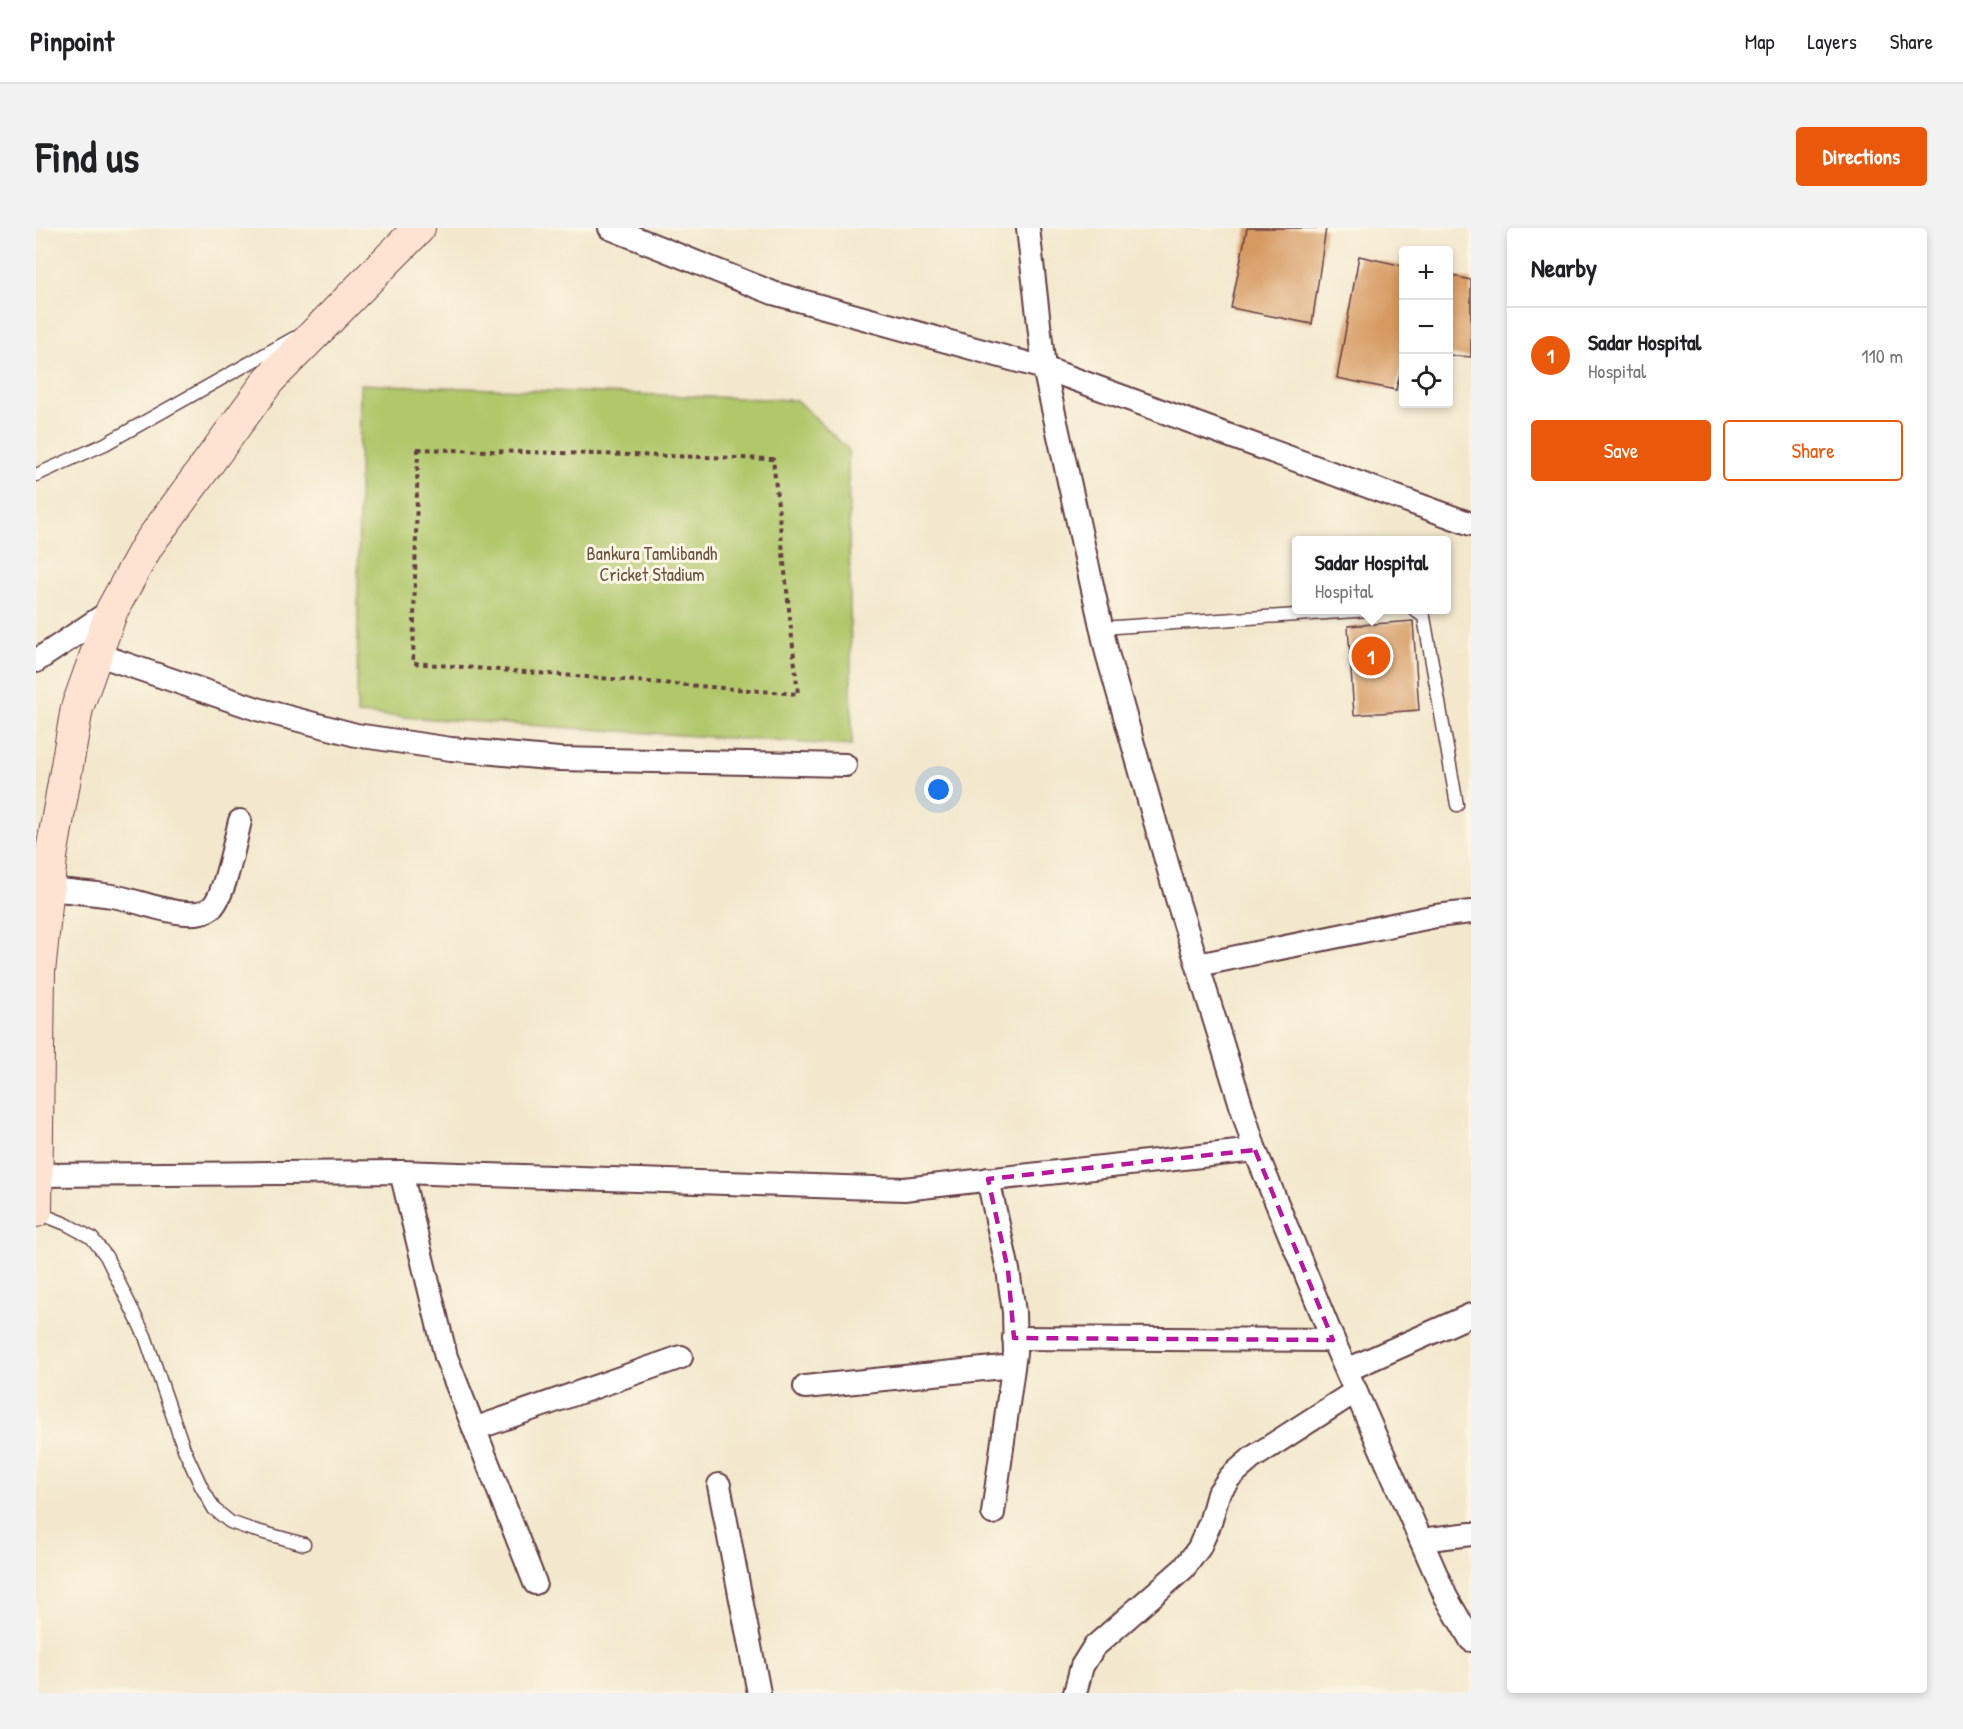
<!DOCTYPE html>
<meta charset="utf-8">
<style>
body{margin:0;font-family:"Patrick Hand",sans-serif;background:#f2f2f2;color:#202124}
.controls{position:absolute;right:18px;top:18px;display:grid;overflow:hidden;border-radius:6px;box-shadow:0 3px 9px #0003}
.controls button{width:54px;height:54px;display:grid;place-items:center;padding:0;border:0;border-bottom:2px solid #e0e0e0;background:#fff;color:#202124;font:30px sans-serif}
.you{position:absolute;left:903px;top:562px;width:21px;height:21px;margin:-15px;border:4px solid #fff;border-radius:50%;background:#1a73e8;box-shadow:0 0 0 9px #1a73e833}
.badge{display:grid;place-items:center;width:39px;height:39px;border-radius:50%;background:#ea580c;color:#fff;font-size:20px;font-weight:700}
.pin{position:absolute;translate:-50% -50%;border:3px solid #fff;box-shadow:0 2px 6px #0006}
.popup{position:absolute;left:1256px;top:308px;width:159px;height:78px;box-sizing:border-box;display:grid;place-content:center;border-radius:6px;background:#fff;filter:drop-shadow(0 2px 4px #0005);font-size:20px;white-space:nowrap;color:#757577}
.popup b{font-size:22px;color:#202124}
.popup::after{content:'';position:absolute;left:50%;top:100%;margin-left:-12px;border:12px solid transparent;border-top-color:#fff}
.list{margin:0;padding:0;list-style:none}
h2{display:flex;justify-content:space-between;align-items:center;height:78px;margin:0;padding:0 24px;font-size:26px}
h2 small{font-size:20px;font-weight:400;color:#757577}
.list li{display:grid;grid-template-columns:39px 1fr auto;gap:18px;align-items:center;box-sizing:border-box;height:96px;padding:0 24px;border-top:2px solid #e0e0e0}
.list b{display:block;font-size:22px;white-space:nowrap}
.list p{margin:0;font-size:20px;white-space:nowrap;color:#757577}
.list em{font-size:20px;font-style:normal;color:#757577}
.actions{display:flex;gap:12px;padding:18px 24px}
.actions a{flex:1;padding:14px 0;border:2px solid #ea580c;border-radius:6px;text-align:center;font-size:21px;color:#ea580c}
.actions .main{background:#ea580c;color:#fff}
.icon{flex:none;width:33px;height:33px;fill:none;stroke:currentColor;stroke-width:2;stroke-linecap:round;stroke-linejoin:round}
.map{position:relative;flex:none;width:1435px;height:1465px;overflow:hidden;border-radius:6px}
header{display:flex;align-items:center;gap:36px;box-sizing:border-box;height:84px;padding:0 30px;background:#fff;border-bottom:2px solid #e0e0e0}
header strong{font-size:28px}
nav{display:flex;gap:33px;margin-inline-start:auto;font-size:21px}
.intro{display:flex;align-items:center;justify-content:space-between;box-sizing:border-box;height:144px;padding:0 36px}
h1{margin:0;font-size:42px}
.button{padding:15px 27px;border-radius:6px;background:#ea580c;color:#fff;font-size:21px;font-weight:700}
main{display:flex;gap:36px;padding:0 36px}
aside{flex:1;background:#fff;border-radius:6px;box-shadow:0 3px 9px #0003}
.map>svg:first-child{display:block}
.green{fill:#b0c76b;stroke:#7d734b;stroke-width:1.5}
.building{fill:#d69960}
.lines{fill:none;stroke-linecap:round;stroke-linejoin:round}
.lane-casing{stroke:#633d43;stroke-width:15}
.street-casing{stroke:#633d43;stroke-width:26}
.secondary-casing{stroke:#633d43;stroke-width:34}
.path{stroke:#633d43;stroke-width:4;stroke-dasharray:4.5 4.5;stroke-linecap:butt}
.lane{stroke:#fff;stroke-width:12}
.street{stroke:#fff;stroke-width:22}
.secondary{stroke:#fee3d2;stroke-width:32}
.marked{fill:none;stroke:#b5179e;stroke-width:4.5;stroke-dasharray:12 8;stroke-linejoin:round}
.labels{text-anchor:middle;stroke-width:6;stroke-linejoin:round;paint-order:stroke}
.park-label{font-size:18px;fill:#69513e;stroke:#fcf5e5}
</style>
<header>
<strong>Pinpoint</strong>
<nav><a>Map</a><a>Layers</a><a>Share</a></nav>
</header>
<div class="intro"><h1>Find us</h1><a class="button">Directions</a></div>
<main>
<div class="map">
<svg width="1435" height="1465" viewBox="0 0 1435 1465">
<rect width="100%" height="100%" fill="#fcf5e5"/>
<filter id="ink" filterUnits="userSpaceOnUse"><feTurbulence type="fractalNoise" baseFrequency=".0167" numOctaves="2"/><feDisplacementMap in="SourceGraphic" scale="12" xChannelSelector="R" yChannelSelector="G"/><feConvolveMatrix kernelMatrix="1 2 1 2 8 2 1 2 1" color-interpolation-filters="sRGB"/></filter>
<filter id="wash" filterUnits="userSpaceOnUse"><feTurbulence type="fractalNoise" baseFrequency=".008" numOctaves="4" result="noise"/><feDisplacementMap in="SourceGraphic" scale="24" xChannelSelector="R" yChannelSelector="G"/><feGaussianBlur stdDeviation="1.35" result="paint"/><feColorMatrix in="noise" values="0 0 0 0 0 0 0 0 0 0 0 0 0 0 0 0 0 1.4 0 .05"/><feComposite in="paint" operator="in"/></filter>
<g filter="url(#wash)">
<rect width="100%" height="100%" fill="#f3e8cd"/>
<!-- green -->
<path class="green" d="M 324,156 L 760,172 L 812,221 L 816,518 L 321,486 Z"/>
<g id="blocks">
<!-- building -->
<g class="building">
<path d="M 1211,0 L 1290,0 L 1276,96 L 1195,80 Z"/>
<path d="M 1323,28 L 1368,38 L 1368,129 L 1360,162 L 1301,150 Z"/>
<path d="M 1412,47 L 1435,52 L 1435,129 L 1412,127 Z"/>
<path d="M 1377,393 L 1383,482 L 1318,487 L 1312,398 Z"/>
</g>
</g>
</g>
<g filter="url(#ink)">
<use href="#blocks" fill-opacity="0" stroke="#633d43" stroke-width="1.5"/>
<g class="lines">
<defs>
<g id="lane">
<path d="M 0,247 L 69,216 L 258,110"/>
<path d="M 1379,382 L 1388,389 L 1421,577"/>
<path d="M 1065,400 L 1334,382"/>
<path d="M 0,984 L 30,996 L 56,1010 L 70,1028 L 109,1108 L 148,1221 L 165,1258 L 178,1281 L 194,1294 L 214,1301 L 268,1316"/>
</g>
<g id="street">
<path d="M 574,0 L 737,65 L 1008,140 L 1435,296"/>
<path d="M 992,0 L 1008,140 L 1071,425 L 1142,674 L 1219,922 L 1297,1112 L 1410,1369 L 1435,1412"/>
<path d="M 60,426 L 221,481 L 320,507 L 415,521 L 523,531 L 809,537"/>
<path d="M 0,433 L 76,382"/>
<path d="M 12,661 C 33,663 55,665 76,668 C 100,671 154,696 175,680 C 189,669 199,612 204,593"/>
<path d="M 1162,737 L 1400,688 L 1435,684"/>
<path d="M 365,944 L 410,1129 L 499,1355"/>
<path d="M 2,947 L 365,944 L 868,961 L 1219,922"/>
<path d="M 952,951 L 972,1042 L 978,1084 L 979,1125 L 957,1285"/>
<path d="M 978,1110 L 1297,1112"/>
<path d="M 1311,1142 L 1435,1087"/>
<path d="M 769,1159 L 977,1138"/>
<path d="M 438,1201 L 645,1129"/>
<path d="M 683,1257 L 723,1465"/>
<path d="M 1385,1312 L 1435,1306"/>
<path d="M 1039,1465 L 1046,1438 L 1058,1419 L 1148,1340 L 1163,1320 L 1174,1295 L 1182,1266 L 1194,1249 L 1216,1230 L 1320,1163"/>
</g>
<path id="secondary" d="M 0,983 L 3,744 L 15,629 L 41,480 L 76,382 L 111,318 L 233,152 L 383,0"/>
</defs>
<!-- lane casing -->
<use href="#lane" class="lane-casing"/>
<!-- street casing -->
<use href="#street" class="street-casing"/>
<!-- secondary casing -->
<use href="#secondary" class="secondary-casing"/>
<!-- path -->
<path class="path" d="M 382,221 L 737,231 L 762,466 L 377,435 Z"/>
<!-- lane -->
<use href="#lane" class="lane"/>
<!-- street -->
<use href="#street" class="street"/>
<!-- secondary -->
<use href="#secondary" class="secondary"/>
</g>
</g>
<!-- marked area -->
<path class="marked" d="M 1219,922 L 1297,1112 L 978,1110 L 972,1042 L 952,951 Z"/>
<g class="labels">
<!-- park labels -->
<g class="park-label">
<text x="616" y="332">Bankura Tamlibandh<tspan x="616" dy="21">Cricket Stadium</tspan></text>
</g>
</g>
</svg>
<div class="controls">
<button>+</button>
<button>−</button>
<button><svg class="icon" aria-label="locate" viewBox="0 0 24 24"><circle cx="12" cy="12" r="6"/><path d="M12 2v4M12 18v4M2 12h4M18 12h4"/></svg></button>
</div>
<div class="you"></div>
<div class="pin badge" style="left:1335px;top:428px">1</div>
<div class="popup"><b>Sadar Hospital</b>Hospital</div>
</div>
<aside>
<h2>Nearby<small></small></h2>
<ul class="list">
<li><span class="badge">1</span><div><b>Sadar Hospital</b><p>Hospital</p></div><em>110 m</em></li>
</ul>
<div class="actions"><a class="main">Save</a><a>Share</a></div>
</aside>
</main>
